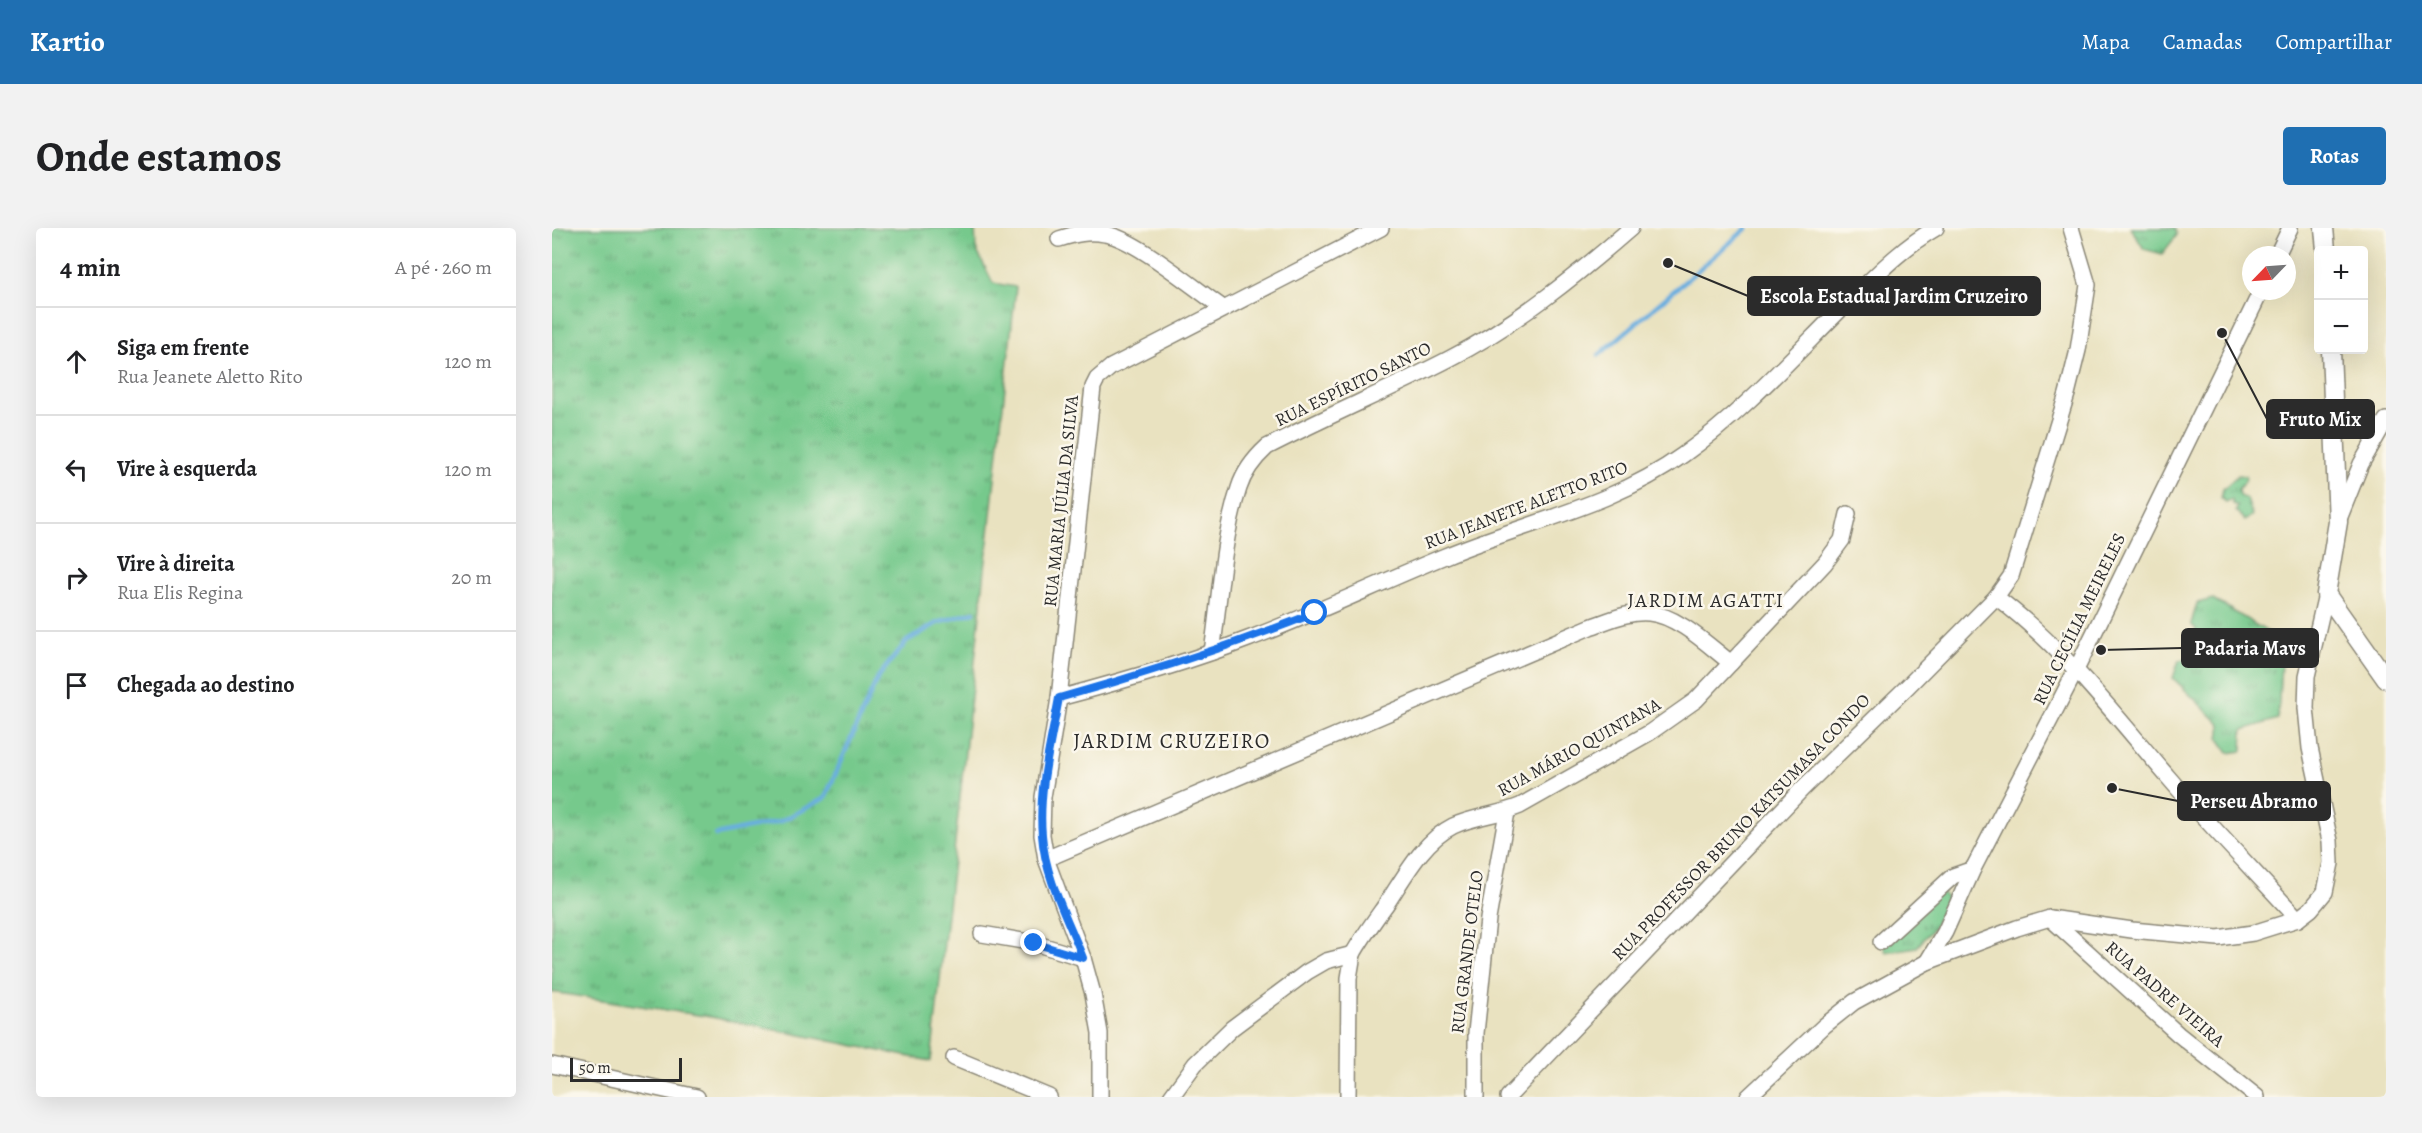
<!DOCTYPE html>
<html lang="pt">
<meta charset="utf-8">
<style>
body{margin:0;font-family:Alegreya,serif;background:#f2f2f2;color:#202124}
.controls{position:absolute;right:18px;top:18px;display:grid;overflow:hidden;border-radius:6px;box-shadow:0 6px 24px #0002}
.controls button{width:54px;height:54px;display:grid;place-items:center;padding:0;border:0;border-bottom:2px solid #e0e0e0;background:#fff;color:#202124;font:30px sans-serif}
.compass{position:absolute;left:1690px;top:18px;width:54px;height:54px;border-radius:50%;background:#fff;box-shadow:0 6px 24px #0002;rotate:245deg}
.scale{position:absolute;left:18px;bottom:15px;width:112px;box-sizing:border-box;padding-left:6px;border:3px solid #2b2b2b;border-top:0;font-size:16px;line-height:21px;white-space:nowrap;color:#2b2b2b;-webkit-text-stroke:4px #fbf7ec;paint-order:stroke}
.stop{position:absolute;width:18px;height:18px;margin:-14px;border:4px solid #1a73e8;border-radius:50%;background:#fff}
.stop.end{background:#1a73e8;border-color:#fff;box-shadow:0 2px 6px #0008}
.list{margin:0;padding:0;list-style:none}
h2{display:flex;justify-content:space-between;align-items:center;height:78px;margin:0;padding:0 24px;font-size:26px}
h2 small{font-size:20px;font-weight:400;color:#757577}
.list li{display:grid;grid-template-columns:39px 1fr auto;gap:18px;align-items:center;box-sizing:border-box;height:108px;padding:0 24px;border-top:2px solid #e0e0e0}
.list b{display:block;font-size:22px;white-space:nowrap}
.list p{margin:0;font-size:20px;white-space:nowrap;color:#757577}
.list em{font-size:20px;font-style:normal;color:#757577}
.icon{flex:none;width:33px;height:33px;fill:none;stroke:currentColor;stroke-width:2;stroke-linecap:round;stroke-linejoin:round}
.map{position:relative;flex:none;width:1834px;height:869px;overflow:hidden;border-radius:6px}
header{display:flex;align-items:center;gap:36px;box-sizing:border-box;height:84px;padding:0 30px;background:#1f6fb2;color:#fff}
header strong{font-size:28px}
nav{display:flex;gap:33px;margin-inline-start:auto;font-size:21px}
.intro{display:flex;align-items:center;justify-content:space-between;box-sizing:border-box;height:144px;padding:0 36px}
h1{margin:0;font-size:42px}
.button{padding:15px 27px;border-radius:6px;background:#1f6fb2;color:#fff;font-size:21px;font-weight:700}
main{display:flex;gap:36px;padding:0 36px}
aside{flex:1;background:#fff;border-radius:6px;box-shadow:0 6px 24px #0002}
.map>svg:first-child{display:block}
.grass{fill:url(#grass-tufts);stroke:#507a5c;stroke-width:1.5}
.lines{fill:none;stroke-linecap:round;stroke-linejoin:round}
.stream{stroke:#69aedf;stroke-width:4.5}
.minor-casing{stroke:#8a8676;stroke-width:18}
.tertiary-casing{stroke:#8a8676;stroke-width:21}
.minor{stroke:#fff;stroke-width:15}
.tertiary{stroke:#fff;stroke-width:18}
.route{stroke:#1a73e8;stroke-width:8}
.labels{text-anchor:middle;stroke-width:5;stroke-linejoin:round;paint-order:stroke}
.street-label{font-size:18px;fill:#2b2b2b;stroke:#fbf7ec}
.neighbourhood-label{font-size:20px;letter-spacing:1.5px;fill:#2b2b2b;stroke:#fbf7ec}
.quarter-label{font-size:21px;letter-spacing:1.5px;fill:#2b2b2b;stroke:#fbf7ec}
.leader{fill:none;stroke:#2b2b2b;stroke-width:2}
.callout-dot{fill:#2b2b2b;stroke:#fbf7ec;stroke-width:2}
.callout{fill:#2b2b2b;stroke:#2b2b2b;stroke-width:2}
.callout-label{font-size:20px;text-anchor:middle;font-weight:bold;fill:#fff}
</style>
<header>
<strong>Kartio</strong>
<nav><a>Mapa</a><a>Camadas</a><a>Compartilhar</a></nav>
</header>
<div class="intro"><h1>Onde estamos</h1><a class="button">Rotas</a></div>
<main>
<aside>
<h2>4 min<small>A pé · 260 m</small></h2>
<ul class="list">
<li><svg class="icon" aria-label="ahead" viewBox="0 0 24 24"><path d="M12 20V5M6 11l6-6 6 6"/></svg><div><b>Siga em frente</b><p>Rua Jeanete Aletto Rito</p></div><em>120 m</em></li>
<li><svg class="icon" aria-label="left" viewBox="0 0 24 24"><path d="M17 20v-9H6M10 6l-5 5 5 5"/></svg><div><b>Vire à esquerda</b></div><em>120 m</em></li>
<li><svg class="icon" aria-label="right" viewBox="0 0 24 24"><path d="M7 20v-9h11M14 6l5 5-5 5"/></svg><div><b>Vire à direita</b><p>Rua Elis Regina</p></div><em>20 m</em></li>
<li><svg class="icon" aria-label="arrive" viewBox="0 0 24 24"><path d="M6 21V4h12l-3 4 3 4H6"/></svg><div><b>Chegada ao destino</b></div></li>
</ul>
</aside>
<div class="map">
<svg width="1834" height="869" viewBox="0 0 1834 869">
<defs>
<pattern id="grass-tufts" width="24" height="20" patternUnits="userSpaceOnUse" patternTransform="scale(1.5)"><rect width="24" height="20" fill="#76c98c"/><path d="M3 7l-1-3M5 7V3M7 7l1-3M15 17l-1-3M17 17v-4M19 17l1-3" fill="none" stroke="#61a373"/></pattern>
</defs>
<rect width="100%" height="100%" fill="#fbf7ec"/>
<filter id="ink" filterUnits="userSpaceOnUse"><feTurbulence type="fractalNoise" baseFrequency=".0167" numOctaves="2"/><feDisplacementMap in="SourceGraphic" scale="12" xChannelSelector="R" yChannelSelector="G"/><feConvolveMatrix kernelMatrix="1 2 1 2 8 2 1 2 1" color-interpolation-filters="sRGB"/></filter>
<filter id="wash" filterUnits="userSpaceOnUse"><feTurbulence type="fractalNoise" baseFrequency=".008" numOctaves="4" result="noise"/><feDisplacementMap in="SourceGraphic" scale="24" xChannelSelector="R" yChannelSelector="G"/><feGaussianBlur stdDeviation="1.35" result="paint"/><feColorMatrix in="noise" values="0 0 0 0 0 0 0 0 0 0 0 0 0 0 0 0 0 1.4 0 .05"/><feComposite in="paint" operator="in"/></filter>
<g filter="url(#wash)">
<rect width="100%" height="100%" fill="#e9e2c0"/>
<!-- grass -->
<g class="grass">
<path d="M 0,0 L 423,0 L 424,21 L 441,55 L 464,59 L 379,833 L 159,789 L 0,764 Z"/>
<path d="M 1579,0 L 1624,0 L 1625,7 L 1610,26 L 1592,21 Z"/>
<path d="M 1686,247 L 1694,248 L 1693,254 L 1686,261 L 1687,268 L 1695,271 L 1700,287 L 1693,293 L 1684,283 L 1686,278 L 1681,276 L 1680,271 L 1674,274 L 1669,270 L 1671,261 Z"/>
<path d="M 1661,371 L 1724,409 L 1730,416 L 1726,491 L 1691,502 L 1690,523 L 1677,525 L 1667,511 L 1669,497 L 1621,450 L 1627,432 L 1635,431 L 1644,401 L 1639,396 L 1645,375 Z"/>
<path d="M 1388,662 L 1395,670 L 1382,699 L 1365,719 L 1334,724 L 1330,715 Z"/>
</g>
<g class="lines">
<!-- stream -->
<g class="stream">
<path d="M 1047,127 L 1195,0"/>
<path d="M 164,607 L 229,593 L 273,570 L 326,449 L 355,413 L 385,395 L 422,384"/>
</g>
</g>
</g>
<g filter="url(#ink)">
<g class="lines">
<defs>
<g id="minor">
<path d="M 507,11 C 523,6 536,3 553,6 C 583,10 644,62 671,80"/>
<path d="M 1725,27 L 1738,0"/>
<path d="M 1787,291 L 1809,236 L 1834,192"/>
<path d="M 1444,369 C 1511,419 1562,486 1616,549 C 1658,598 1703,644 1746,691"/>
<path d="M 660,424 C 668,371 670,312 687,260 C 692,244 703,230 715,219 C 775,188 837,162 897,131 C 962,98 1024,48 1079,0"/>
<path d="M 507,470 C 571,453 634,435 696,411 C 763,386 827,355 893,328 C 972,295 1061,278 1131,227 C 1193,183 1244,125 1298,72 C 1325,46 1351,19 1384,0"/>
<path d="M 494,631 L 1038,399 C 1056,393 1077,383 1097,385 C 1125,387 1157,418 1179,435"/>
<path d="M 1498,690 L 1626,806 L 1705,869"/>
<path d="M 430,706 L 482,715 L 531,730"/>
<path d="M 1329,714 L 1401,648 L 1421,641"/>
<path d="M 1375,734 L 1393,704 L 1421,641 L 1524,442 L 1709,63"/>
<path d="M 402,830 L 497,869"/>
<path d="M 0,837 L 145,869"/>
<path d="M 548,869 L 548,805 L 541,766 L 531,730 L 494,631 L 490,607 L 491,569 L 507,470 L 541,159 L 545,151 L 559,139 L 829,0"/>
<path d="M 619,869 L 643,836 L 680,800 L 755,744 L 774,733 L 801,726 C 811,708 823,692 835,675 C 853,648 871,613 901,598 C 922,588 947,587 968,578 L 1097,505 L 1144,472 L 1273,335 L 1290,312 L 1296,286"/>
<path d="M 796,869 L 797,750 L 801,726"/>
<path d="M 924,869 L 924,805 L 936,691 L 955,584"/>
<path d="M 956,869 L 1251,560 L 1355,459 L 1444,369 L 1459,348 L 1515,166 L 1526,122 L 1536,57 L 1519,0"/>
<path d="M 1196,869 L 1272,798 L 1302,774 L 1375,734 L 1465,700 L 1498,690 L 1580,702 L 1666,710 L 1701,705 L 1746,691 L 1759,681 L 1773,664 L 1779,635 L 1778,613 L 1758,520 L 1754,480 L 1755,448 L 1774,366"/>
</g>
<g id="tertiary">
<path d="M 1772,0 L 1774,22"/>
<path d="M 1779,122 L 1786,294 L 1774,366 L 1834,451"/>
</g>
</defs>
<!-- minor casing -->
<use href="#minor" class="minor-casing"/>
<!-- tertiary casing -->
<use href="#tertiary" class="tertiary-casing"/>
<!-- minor -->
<use href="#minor" class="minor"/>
<!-- tertiary -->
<use href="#tertiary" class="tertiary"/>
</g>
</g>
<g class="lines" filter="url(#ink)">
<!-- route -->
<path class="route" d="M 482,715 L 531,730 C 516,691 493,650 490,607 C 486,562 499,514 507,470 C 594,446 679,418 763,385"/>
</g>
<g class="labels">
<!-- street labels -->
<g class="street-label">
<text transform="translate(801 156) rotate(-26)" y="6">RUA ESPÍRITO SANTO</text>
<text transform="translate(509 273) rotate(-84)" y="6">RUA MARIA JÚLIA DA SILVA</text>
<text transform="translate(974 277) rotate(-21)" y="6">RUA JEANETE ALETTO RITO</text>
<text transform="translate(1527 391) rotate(-64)" y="6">RUA CECÍLIA MEIRELES</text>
<text transform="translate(1027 519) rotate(-29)" y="6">RUA MÁRIO QUINTANA</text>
<text transform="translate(1189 599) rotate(-46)" y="6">RUA PROFESSOR BRUNO KATSUMASA CONDO</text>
<text transform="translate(915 724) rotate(-83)" y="6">RUA GRANDE OTELO</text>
<text transform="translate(1613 766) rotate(41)" y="6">RUA PADRE VIEIRA</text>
</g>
<!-- neighbourhood labels -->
<g class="neighbourhood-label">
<text x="1154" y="379">JARDIM AGATTI</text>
</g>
<!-- quarter labels -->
<g class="quarter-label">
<text x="620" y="520">JARDIM CRUZEIRO</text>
</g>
</g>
<!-- callouts -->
<path class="leader" d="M1116 35L1196 68M1670 105L1715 191M1549 422L1630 420M1560 560L1626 573"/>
<g class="callout-dot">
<circle cx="1116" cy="35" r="6"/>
<circle cx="1670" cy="105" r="6"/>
<circle cx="1549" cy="422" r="6"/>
<circle cx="1560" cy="560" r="6"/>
</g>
<g class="callout">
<rect x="1196" y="49" width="292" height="38" rx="6"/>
<rect x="1715" y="172" width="107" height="38" rx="6"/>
<rect x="1630" y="401" width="136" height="38" rx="6"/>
<rect x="1626" y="554" width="152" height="38" rx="6"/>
</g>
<g class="callout-label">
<text x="1342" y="75">Escola Estadual Jardim Cruzeiro</text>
<text x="1768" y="198">Fruto Mix</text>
<text x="1698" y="427">Padaria Mavs</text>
<text x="1702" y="580">Perseu Abramo</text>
</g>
</svg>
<div class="controls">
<button>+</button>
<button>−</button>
</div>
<svg class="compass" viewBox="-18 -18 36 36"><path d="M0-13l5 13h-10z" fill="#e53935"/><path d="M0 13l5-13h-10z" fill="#757577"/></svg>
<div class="scale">50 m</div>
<div class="stop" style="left:763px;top:385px"></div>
<div class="stop end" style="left:482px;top:715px"></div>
</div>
</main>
